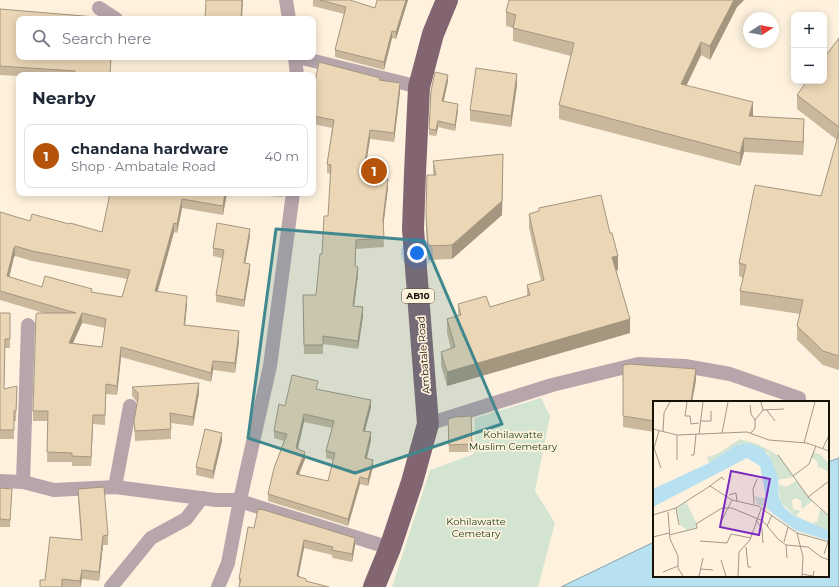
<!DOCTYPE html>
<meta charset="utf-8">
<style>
body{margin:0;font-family:Montserrat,sans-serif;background:#f6f6f7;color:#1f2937}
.controls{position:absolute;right:12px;top:12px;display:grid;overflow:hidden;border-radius:8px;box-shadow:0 2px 10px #0003}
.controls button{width:36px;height:36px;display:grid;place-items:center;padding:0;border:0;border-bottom:1px solid #e0e1e3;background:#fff;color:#1f2937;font:20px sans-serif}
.compass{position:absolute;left:743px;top:12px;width:36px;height:36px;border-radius:50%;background:#fff;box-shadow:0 2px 10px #0003;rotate:79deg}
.you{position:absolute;left:417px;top:253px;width:14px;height:14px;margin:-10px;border:3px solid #fff;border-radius:50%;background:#1a73e8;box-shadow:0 0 0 6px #1a73e833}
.badge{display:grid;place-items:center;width:26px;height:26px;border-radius:50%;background:#b45309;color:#fff;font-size:13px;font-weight:700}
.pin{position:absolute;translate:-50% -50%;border:2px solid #fff;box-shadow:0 1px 4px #0006}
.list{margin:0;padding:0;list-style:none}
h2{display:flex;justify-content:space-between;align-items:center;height:52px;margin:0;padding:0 16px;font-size:17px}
h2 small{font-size:13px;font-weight:400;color:#747a83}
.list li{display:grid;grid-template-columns:26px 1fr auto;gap:12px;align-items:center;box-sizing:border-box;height:64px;margin:0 8px 8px;padding:0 8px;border:1px solid #e0e1e3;border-radius:8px}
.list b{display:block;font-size:15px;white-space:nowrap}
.list p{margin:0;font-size:13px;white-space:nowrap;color:#747a83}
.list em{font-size:13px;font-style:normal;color:#747a83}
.icon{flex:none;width:22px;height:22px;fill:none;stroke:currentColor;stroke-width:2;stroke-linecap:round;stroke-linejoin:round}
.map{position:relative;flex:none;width:839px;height:587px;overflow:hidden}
.search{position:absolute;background:#fff;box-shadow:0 2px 10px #0003;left:16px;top:16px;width:300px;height:44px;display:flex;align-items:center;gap:10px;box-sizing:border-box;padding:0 14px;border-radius:8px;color:#747a83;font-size:15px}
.panel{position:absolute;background:#fff;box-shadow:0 2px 10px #0003;left:16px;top:72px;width:300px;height:124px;border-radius:8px}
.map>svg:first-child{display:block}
.green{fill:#d3e4d1}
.water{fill:#b7e0f0;stroke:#87a2aa}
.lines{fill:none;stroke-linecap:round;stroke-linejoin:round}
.street{stroke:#b6a6ac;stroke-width:14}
.primary{stroke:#826571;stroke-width:22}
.wall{fill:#cab89d;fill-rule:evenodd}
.shaded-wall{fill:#a4967f}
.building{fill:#ebd6b6;stroke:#a4967f;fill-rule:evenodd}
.marked{fill:#40888d;fill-opacity:0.2;stroke:#40888d;stroke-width:3;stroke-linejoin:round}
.labels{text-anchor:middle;stroke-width:3.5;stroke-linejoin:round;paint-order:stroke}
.shield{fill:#fef2de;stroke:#5d5446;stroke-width:1}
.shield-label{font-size:9px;font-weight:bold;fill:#181105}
.street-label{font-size:10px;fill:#181105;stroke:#fef2de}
.park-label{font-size:10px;fill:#21441c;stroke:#fef2de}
.inset-road{fill:none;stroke:#a29887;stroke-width:1}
.view{fill:#7b2cbf;fill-opacity:0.15;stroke:#7b2cbf;stroke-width:2}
.inset-edge{fill:none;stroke:#181105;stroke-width:2}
</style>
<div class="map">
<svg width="839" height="587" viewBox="0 0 839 587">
<rect width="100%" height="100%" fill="#fef2de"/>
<!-- green -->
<path class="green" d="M 541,398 L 550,416 L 535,491 L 555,523 L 538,587 L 392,587 L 430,470 L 474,454 L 475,418 Z"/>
<!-- water -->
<path class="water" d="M 839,458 L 839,587 L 561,587 L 654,542 L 654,576 L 828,576 L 828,462 Z"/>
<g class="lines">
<!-- street -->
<g class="street">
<path d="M 286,0 L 289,19"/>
<path d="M 99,8 L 116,19"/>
<path d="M 295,57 L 297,75"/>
<path d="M 298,57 L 419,87"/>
<path d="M 428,424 L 552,385 L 638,364 L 685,366 L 730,374 L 799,398"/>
<path d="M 0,481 L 23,482 L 54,490 L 115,487 L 216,500 L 240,500 L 246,503 L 390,548"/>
<path d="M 23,482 L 28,325"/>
<path d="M 115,487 L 130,406"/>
<path d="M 111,587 L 151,538 L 186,519 L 202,498"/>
<path d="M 218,587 L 228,563 L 240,500 L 270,366 L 293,193"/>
</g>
<!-- primary -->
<path class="primary" d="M 374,587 L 390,548 L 412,482 L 428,424 L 413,229 L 415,173 L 419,87 L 433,34 L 447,0"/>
</g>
<!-- wall -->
<g class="wall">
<path d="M 313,0 L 352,0 L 351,1 L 375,8 L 377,0 L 408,0 L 396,39 L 392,38 L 384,70 L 335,57 L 335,50 L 344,14 L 313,6 Z"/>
<path d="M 509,0 L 744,0 L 737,7 L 710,60 L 701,55 L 686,85 L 753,116 L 804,132 L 803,155 L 744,152 L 740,166 L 559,119 L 559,105 L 571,56 L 513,41 L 513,28 L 506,26 L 506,12 Z"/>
<path d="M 0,9 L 111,57 L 110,75 L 19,75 L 19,76 L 0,75 Z"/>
<path d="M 839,38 L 839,370 L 823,365 L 797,340 L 797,326 L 800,314 L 740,305 L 740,291 L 743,278 L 739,276 L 739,263 L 821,196 L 837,140 L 797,109 L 797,95 Z"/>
<path d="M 380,80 L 400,92 L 394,142 L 370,139 L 364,176 L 388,188 L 383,226 L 384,247 L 356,249 L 355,267 L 358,275 L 354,306 L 363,316 L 358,349 L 323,344 L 323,354 L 304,354 L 303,295 L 316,295 L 328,216 L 331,174 L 327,173 L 327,164 L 332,128 L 313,124 L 313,92 Z"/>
<path d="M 448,81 L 444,101 L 458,110 L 455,131 L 438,127 L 436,136 L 429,135 L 429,129 Z"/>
<path d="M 517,85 L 511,127 L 470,121 L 470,110 Z"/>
<path d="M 433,161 L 503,168 L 502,215 L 452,259 L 428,260 L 426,229 L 426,215 L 433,175 Z"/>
<path d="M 110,193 L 227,193 L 223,215 L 182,208 L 177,233 L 174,232 L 157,292 L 187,305 L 185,325 L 239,341 L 235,373 L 213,370 L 211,382 L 121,357 L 117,395 L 106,394 L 105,425 L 93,424 L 91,466 L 72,466 L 72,462 L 47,462 L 48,421 L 33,421 L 33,411 L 44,313 L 0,300 L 0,212 L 30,221 L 69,224 L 102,232 ZM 15,256 L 32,261 L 127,279 L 122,297 L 92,292 L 42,287 L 9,277 L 14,257 ZM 82,323 L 105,328 L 102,347 L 73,343 Z"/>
<path d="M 257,193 L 283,193 L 283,197 L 257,195 Z"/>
<path d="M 539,208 L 618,270 L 616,271 L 630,333 L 447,386 L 441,366 L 441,352 L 451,349 L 447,333 L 447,319 L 458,316 L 458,304 L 490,307 L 527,296 L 527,285 L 541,281 L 529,228 L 529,214 L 539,212 Z"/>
<path d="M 250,236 L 245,263 L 250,271 L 244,307 L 216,302 L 216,295 L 222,258 L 213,256 L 213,248 Z"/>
<path d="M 0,313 L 10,313 L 10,348 L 5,348 L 4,389 L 17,386 L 16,421 L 14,421 L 14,439 L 0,439 Z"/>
<path d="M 696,380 L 692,402 L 654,402 L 654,432 L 623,427 L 623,416 Z"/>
<path d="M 132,387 L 199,393 L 193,426 L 171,423 L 171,439 L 135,441 L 134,421 L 137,402 L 132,396 Z"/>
<path d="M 317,389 L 371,407 L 365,431 L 371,440 L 367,458 L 373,467 L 368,486 L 360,484 L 348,526 L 268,501 L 268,494 L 284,441 L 274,438 L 274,431 L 285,406 ZM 304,422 L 332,428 L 326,451 L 326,458 L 333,460 L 328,481 L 299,475 L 305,459 L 298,449 Z"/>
<path d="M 448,427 L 472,444 L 472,452 L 449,452 Z"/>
<path d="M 222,441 L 213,479 L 196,475 L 196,467 Z"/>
<path d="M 0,488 L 12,489 L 10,527 L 0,527 Z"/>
<path d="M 78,489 L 108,535 L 108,545 L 103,545 L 99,581 L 82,579 L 81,587 L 40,587 L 45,580 L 81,540 L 78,498 Z"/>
<path d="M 254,528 L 355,546 L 352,562 L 332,558 L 332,555 L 304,548 L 298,577 L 239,587 L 239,579 Z"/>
</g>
<!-- shaded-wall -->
<g class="shaded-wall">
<path d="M 242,0 L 243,0 L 242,19 L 241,19 Z"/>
<path d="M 406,0 L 408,0 L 396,39 L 396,32 Z"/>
<path d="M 734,0 L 744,0 L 737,7 L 710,60 L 710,46 Z"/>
<path d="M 392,31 L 392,38 L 384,70 L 384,62 Z"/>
<path d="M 701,42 L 701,55 L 681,97 L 681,84 Z"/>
<path d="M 517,74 L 517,85 L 511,127 L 511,116 Z"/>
<path d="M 448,75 L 448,81 L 442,107 L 442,101 Z"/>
<path d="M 400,83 L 400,92 L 394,142 L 394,133 Z"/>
<path d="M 753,102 L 753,116 L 749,116 Z"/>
<path d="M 458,104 L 458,110 L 455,131 L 455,125 Z"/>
<path d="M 804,119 L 804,132 L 803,155 L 803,142 Z"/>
<path d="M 438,121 L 438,127 L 436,136 L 436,130 Z"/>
<path d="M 370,130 L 370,139 L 363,184 L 363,175 Z"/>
<path d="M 744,138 L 744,152 L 740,166 L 740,153 Z"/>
<path d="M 503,154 L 502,215 L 452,259 L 452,245 Z"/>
<path d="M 388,179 L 388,188 L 383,228 L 383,219 Z"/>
<path d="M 225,193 L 227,193 L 223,215 L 223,206 Z"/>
<path d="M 182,199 L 182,208 L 177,233 L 177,224 Z"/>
<path d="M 174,223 L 174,232 L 155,301 L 155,291 Z"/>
<path d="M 250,229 L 250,236 L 244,270 L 244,263 Z"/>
<path d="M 15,246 L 15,256 L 14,257 L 7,286 L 7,276 L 14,248 Z"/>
<path d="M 618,256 L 618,270 L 612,272 L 612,257 Z"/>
<path d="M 250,264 L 250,271 L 244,307 L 244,300 Z"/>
<path d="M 358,267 L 358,275 L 353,314 L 353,306 Z"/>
<path d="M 187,296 L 187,305 L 184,334 L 184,325 Z"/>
<path d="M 363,307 L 363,316 L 358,349 L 358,341 Z"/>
<path d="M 82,313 L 82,323 L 69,352 L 69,343 Z"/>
<path d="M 630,319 L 630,333 L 447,386 L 447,372 Z"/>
<path d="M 239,331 L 239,341 L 235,373 L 235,363 Z"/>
<path d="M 121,347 L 121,357 L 117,395 L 117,386 Z"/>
<path d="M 213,361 L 213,370 L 211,382 L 211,373 Z"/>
<path d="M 696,369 L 696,380 L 692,402 L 691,402 Z"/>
<path d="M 199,383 L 199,393 L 193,426 L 193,417 Z"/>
<path d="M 371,400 L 371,407 L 363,438 L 363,431 Z"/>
<path d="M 304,414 L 304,422 L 296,455 L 296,448 Z"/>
<path d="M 93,415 L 93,424 L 91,466 L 91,457 Z"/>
<path d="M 371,432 L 371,440 L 365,465 L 365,458 Z"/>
<path d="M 222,433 L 222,441 L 213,479 L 213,471 Z"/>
<path d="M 305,452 L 305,459 L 296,481 L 296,474 Z"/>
<path d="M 373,460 L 373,467 L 368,486 L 368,479 Z"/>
<path d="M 360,477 L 360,484 L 348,526 L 348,519 Z"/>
<path d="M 103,536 L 103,545 L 99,581 L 99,572 Z"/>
<path d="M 355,538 L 355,546 L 352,562 L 352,554 Z"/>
<path d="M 304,540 L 304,548 L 297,584 L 297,576 Z"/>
<path d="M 82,570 L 82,579 L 80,587 L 80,581 Z"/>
</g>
<!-- building -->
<g class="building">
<path d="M 206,0 L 242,0 L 241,19 L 205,19 Z"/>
<path d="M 320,0 L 350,0 L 375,8 L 377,0 L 406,0 L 396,32 L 392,31 L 384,62 L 335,50 L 346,7 Z"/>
<path d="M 509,0 L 734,0 L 710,46 L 701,42 L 681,84 L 753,102 L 749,116 L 804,119 L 803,142 L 744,138 L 740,153 L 559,105 L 574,43 L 513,28 L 516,15 L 506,12 Z"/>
<path d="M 0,9 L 95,17 L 97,19 L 19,19 L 19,57 L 111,57 L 110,75 L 75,75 L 75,71 L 0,66 Z"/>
<path d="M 839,38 L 839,127 L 797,95 L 807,81 L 824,81 L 824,58 Z"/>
<path d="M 319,62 L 380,78 L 379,80 L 400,83 L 394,133 L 370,130 L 363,175 L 388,179 L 383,219 L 384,238 L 356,240 L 355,266 L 358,267 L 353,306 L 363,307 L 358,341 L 323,336 L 323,345 L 304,345 L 303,295 L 316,295 L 320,254 L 322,254 L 324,216 L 328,216 L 331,165 L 327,164 L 334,120 L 313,116 L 313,92 Z"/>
<path d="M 476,68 L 517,74 L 511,116 L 470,110 Z"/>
<path d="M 435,72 L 448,75 L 442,101 L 458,104 L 455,125 L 438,121 L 436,130 L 429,129 L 431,91 Z"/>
<path d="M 839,132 L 839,356 L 823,351 L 797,326 L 803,300 L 740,291 L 746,265 L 739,263 L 755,185 L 821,196 Z"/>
<path d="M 503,154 L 502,201 L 452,245 L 428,246 L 426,215 L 427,175 L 436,175 L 433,161 Z"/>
<path d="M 110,193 L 225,193 L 223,206 L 182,199 L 177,224 L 174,223 L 155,291 L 187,296 L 184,325 L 239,331 L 235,363 L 213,361 L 211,373 L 121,347 L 117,386 L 106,384 L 105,415 L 93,415 L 91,457 L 72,456 L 72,453 L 47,452 L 48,411 L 33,411 L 36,315 L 37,313 L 76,313 L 0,291 L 0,212 L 30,221 L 32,214 L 69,224 L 70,223 L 102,232 ZM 15,246 L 32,251 L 130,270 L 122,297 L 91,292 L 92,289 L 45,276 L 42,287 L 7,276 L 14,248 ZM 82,313 L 106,319 L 102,347 L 69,343 Z"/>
<path d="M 601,195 L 610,233 L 612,233 L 618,256 L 612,257 L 630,319 L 447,372 L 441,352 L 455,347 L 447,319 L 461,315 L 458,304 L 486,296 L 490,307 L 530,295 L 527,285 L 544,280 L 529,214 L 539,211 L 539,208 Z"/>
<path d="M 217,223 L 250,229 L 244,263 L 250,264 L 244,300 L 216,295 L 224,250 L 213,248 Z"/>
<path d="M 0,313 L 10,313 L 10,339 L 5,339 L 4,389 L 17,386 L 16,411 L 14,411 L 14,430 L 0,430 Z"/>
<path d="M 629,364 L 696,369 L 691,402 L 654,402 L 654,421 L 623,416 L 623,365 Z"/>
<path d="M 292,375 L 318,381 L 316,389 L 371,400 L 363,431 L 371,432 L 365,458 L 373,460 L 368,479 L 360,477 L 348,519 L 268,494 L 274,468 L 287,434 L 274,431 L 279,404 L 285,406 ZM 304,414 L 334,421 L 326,451 L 335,453 L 328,481 L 296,474 L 305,452 L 296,448 Z"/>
<path d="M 199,383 L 193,417 L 170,413 L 171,429 L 135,431 L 134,421 L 138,398 L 138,393 L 132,387 Z"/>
<path d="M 471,416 L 472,444 L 449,445 L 448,419 L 455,417 Z"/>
<path d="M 205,429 L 222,433 L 213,471 L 196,467 Z"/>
<path d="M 104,487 L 108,535 L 103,536 L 99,572 L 82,570 L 80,581 L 62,579 L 62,587 L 40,587 L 40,580 L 45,580 L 50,537 L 82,540 L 78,489 Z"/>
<path d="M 0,488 L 12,489 L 10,520 L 0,519 Z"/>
<path d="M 258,509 L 264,510 L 355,538 L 352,554 L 332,550 L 333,547 L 304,540 L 297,576 L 306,579 L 306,581 L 329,587 L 239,587 L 241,579 L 239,579 L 248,527 L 254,528 Z"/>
</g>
<!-- marked area -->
<path class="marked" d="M 276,229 L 424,241 L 502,424 L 355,473 L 248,438 Z"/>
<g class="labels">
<!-- shield labels -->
<rect class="shield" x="402" y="289" width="32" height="14" rx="3"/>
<g class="shield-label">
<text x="418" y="299">AB10</text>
</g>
<!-- street labels -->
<g class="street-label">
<text transform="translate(423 355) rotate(-94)" y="4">Ambatale Road</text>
</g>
<!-- park labels -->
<g class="park-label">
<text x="513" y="438">Kohilawatte<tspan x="513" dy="12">Muslim Cemetary</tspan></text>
<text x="476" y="525">Kohilawatte<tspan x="476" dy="12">Cemetary</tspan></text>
</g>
</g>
<!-- overview -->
<g transform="translate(653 401)">
<rect width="176" height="176" fill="#fef2de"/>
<path d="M 87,38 L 104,43 L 125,54 L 141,76 L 125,79 L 115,52 L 96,42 L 83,44 L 56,62 L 54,56 L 64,53 ZM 160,51 L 168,54 L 176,63 L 176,80 L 174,70 L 165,66 L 164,60 L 158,56 ZM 143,80 L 159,100 L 149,108 L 148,100 L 144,97 L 139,99 L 140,108 L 148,110 L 142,115 L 128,101 L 125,83 L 133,86 ZM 101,95 L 114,98 L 117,111 L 104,103 ZM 33,101 L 43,121 L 43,126 L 34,129 L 27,124 L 24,108 ZM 167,108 L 176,115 L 176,130 L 165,127 L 160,121 L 164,121 Z" fill="#d3e4d1"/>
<path d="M 96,42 L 110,48 L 118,58 L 125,77 L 126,96 L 131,106 L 140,114 L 176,130 L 176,140 L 142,129 L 119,112 L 115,107 L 107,65 L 94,57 L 0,106 L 0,88 L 56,62 L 83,44 Z" fill="#b7e0f0"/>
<path class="inset-road" d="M 34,1 L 32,15 L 37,15 L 38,23 L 46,22M 97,4 L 98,13 L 102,19M 113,8 L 122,20M 110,9 L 131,8M 48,20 L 58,20 L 58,10M 0,28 L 24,34 L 94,31 L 116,39 L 154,42 L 176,50M 6,30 L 1,47 L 8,67M 10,31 L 11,12 L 17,1M 69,32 L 75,1M 98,32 L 102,27 L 102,19 L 110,9 L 108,1M 46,33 L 50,1M 24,34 L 24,59M 151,42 L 162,1M 170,47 L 176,34M 38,54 L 41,54 L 43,33M 125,54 L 156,97 L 176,115M 140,75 L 156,63 L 163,45M 57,85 L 69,76 L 71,79M 76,94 L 83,92 L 84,101M 155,96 L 176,80M 101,103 L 100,88 L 104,78M 23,107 L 26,124M 15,111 L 17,138 L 25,155 L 25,167 L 30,175M 0,114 L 23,107 L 57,85 L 79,99 L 105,105 L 144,132 L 176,141M 69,119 L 79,99M 103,119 L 109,128 L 110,142M 114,125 L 119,114M 144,132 L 150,156 L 149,175M 16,134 L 44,127 L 43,123 L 69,107 L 79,107 L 110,120 L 125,138 L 133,144 L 155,146 L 168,156 L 176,159M 0,136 L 16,132M 47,140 L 74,142 L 78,133 L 98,137M 131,141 L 135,126M 133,144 L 134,157M 93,146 L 95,166 L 98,166M 171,153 L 175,141M 68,159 L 73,175M 48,168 L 60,169M 10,171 L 25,165M 149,173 L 160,175 L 161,170M 46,175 L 50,157M 85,175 L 86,151 L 97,139 L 108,108"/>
<path class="view" d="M 78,70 L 117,78 L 106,134 L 67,126 Z"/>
<rect width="176" height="176" class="inset-edge"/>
</g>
</svg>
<div class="controls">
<button>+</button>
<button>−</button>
</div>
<svg class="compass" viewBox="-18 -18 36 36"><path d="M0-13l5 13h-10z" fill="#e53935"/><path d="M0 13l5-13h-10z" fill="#747a83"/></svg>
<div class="you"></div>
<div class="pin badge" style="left:374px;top:171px">1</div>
<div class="search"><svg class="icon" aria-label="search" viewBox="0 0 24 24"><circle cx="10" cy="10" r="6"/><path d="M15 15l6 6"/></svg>Search here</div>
<section class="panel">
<h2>Nearby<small></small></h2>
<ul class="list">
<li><span class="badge">1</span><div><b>chandana hardware</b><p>Shop · Ambatale Road</p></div><em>40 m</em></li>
</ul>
</section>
</div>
